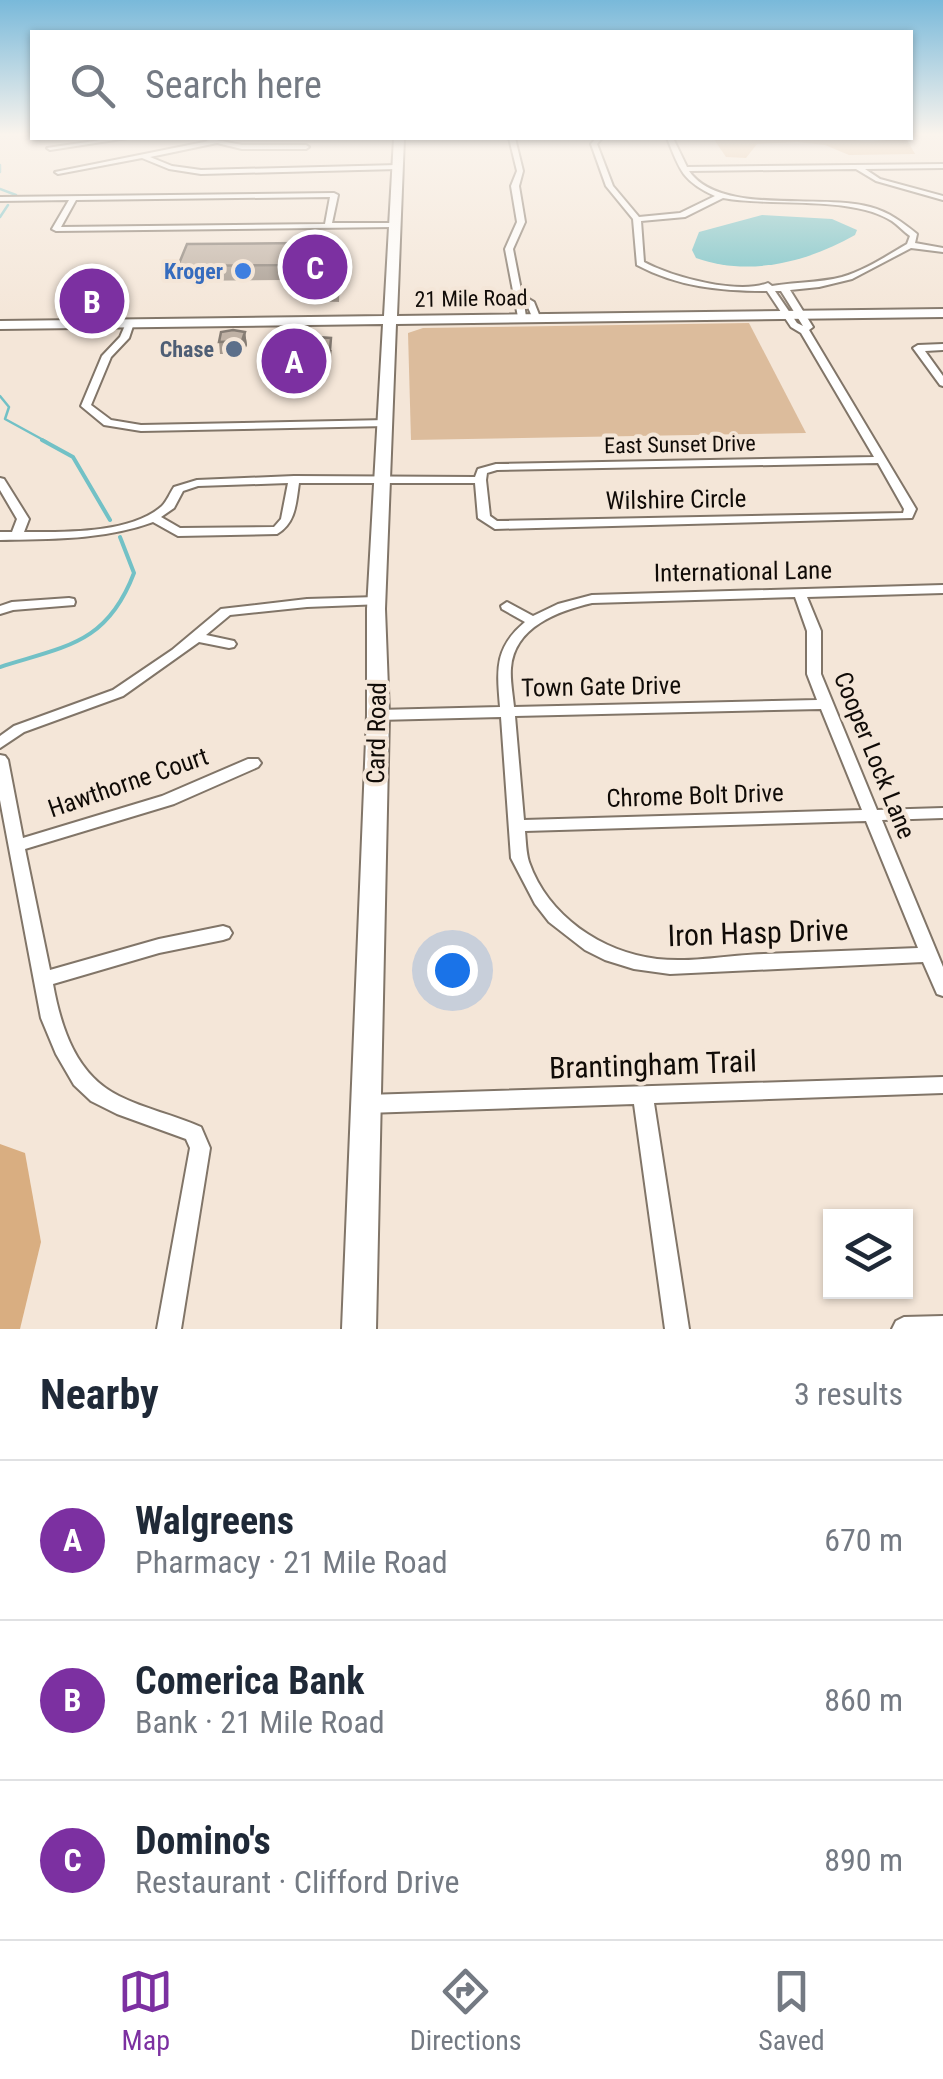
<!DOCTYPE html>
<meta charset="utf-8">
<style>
body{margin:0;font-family:"Roboto Condensed",sans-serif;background:#f2f2f3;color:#1f2937}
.controls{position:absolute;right:30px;bottom:30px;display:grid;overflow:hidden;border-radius:0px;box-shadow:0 2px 8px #0004}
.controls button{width:90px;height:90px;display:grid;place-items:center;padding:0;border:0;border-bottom:2px solid #e0e1e3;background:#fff;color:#1f2937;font:50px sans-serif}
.you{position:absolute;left:452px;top:970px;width:35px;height:35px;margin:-25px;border:8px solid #fff;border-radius:50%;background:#1a73e8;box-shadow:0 0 0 15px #1a73e833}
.badge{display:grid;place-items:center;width:65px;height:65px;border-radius:50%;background:#7c30a1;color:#fff;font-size:32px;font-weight:700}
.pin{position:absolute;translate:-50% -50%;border:5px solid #fff;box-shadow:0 2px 10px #0006}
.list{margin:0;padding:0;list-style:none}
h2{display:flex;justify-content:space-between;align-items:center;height:130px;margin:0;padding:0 40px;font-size:42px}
h2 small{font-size:32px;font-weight:400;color:#747a83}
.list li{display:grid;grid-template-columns:65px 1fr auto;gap:30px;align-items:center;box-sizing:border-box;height:160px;padding:0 40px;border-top:2px solid #e0e1e3}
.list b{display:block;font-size:38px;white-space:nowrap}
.list p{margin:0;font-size:32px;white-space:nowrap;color:#747a83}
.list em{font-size:32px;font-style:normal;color:#747a83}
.icon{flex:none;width:55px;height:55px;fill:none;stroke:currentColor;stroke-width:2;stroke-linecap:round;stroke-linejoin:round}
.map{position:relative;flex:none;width:943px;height:1329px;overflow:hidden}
.search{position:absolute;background:#fff;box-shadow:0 2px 8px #0004;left:30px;right:30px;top:30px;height:110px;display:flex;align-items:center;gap:25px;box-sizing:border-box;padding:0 35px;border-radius:0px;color:#747a83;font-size:38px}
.sheet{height:610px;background:#fff}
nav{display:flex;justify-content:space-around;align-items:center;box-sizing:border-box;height:140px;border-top:2px solid #e0e1e3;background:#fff;font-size:28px;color:#747a83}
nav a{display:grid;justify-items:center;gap:5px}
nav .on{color:#7c30a1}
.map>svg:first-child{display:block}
.green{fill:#dcbc9c}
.forest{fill:#d9ae81}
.water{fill:#72c1c6}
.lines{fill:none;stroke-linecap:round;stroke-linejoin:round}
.stream-far1{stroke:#72c1c6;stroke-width:2.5}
.stream{stroke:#72c1c6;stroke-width:4}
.street-casing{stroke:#817568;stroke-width:4}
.secondary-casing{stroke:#817568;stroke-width:4}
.street{fill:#fff;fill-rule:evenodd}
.secondary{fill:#fff;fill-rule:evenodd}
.wall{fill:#a5998e}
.shaded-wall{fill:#867d74}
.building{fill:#c0b2a5;stroke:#867d74;stroke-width:2.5}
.shop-dot{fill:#3f7fe0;stroke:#f4e6d8;stroke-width:4}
.service-dot{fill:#5c6f8a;stroke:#f4e6d8;stroke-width:4}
.labels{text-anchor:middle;stroke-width:8;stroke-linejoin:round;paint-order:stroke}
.far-shop-label{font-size:22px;font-weight:bold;fill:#366cbe;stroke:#f4e6d8;text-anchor:end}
.far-street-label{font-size:22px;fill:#100b07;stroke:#f4e6d8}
.far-service-label{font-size:22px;font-weight:bold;fill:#4e5e75;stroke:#f4e6d8;text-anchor:end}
.street-label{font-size:25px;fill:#100b07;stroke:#f4e6d8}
.near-street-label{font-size:30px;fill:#100b07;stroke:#f4e6d8}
</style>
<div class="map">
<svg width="943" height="1329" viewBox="0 0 943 1329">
<rect width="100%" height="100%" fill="#f4e6d8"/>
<!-- green -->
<path class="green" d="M 749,323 L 806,433 L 411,440 L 408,333 L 423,328 Z"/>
<!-- forest -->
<g class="forest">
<path d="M 713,138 L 842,138 L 867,142 L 906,138 L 915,154 L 849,155 L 825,145 L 797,142 L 757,144 L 746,158 L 726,157 Z"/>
<path d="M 0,1144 L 25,1153 L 41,1242 L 20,1329 L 0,1329 Z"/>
</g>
<!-- water -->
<path class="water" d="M 762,215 L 832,219 L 857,230 L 855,235 C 808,262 749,277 696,258 L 692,250 L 699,232 Z"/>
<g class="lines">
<!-- stream-far1 -->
<g class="stream-far1">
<path d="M 0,165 L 0,172"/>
<path d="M 0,189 L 16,195"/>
<path d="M 0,217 L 8,205"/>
<path d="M 0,396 L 9,407 L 5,419 L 47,442"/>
</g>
<!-- stream -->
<g class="stream">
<path d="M 42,440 L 73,457 L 110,520"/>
<path d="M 0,667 C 66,646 107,644 134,573 L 120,537"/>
</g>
<defs>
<g id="street">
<path d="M 114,138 L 128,138 L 50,150 L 47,148 Z"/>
<path d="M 206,138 L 242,145 L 306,145 L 309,147 L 306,149 L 242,149 L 217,143 L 150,157 L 172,166 L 201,170 L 397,165 L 400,167 L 397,169 L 201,174 L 169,169 L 142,158 L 58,174 L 55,172 L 209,141 L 206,140 Z"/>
<path d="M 509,138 L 515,138 L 523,171 L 519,186 L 525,222 L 513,249 L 522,295 L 534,302 L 540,317 L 536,320 L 533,319 L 527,305 L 524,303 L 526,317 L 522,320 L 518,317 L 505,249 L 517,222 L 511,186 L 517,171 Z"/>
<path d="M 596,138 L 602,138 L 597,144 L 613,186 L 639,217 L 680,213 L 715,196 C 682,181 680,170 667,138 L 673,138 L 687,167 L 943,164 L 943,168 L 865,169 L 880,179 L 943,196 L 943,200 L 876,181 L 856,169 L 689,171 C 720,216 820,193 870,207 C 889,212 902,222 917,234 L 915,243 L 943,248 L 943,252 L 911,248 L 852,279 L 819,287 L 790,290 L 813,327 L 809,330 L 916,509 L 912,518 L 495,529 L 478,518 L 475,483 L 299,483 C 296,503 296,523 277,534 L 178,536 L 153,522 C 103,540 52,539 0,540 L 0,532 L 12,532 L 17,519 L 0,490 L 0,478 L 4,479 L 29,519 L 24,532 C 63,532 131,534 162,506 C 167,501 170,493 174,487 L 197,480 L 294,476 L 475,477 L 478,469 L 496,464 L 874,457 L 801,333 L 791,327 L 767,291 C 721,291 678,287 637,265 L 633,219 L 606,186 L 591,144 ZM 723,198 C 771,207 852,195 892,221 C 898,225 904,232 910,236 L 907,244 C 886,256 866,270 842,277 C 819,283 794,282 772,286 L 768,283 C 738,295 672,277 644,262 L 641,221 L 685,217 ZM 775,291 L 781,291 L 803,326 L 797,323 ZM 878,463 L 904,509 L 903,513 L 497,521 L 490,516 L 486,480 L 487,473 L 497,470 ZM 288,483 L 281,519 L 274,527 L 180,528 L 161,517 L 174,508 L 183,491 L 198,486 Z"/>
<path d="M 334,193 L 338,195 L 332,223 L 394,223 L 398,225 L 394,227 L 56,231 L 52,229 L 69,200 L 0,201 L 0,197 ZM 330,197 L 325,224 L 61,227 L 76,200 Z"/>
<path d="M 130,320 L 134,323 L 129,338 L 111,357 L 91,405 L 111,420 L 141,425 L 387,420 L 392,423 L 387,426 L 141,431 L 104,425 L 81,406 L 102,356 L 120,337 L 126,323 Z"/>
<path d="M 943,344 L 943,350 L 925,351 L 943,376 L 943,386 L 940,385 L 913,348 L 918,345 Z"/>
<path d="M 943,585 L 943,593 L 807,597 L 821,631 L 821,674 L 877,810 L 943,808 L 943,818 L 882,820 L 943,967 L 943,996 L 937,994 L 923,962 L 670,974 L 634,969 L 605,960 L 585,950 L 549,922 L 535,904 L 511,858 L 501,717 L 378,720 L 371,715 L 378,710 L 500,707 C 497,670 494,648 525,622 L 502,609 L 501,606 L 507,602 L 533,616 L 558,604 L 592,595 ZM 795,597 L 807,631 L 807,674 L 817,700 L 514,707 C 513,695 510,680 511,668 C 514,627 558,611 592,603 ZM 821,709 L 862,810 L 524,820 L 515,716 ZM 866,821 L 918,948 C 866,950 815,952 764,954 C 729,955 692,963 657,959 C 601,952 548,916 529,862 C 526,852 526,841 525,831 Z"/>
<path d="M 377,597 L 382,598 L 383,601 L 382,604 L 307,607 L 230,615 L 206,635 L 234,641 L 236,644 L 234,647 L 229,648 L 199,642 L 123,696 L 24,732 L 0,748 L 0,736 L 14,726 L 113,690 L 172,650 L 221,609 L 307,599 Z"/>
<path d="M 69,598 L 74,599 L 75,602 L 74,605 L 13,610 L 0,614 L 0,606 L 12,602 Z"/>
<path d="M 0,755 L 5,756 L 8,760 L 23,838 L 162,796 L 248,759 L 258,759 L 261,763 L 258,767 L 174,804 L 25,849 L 50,970 L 159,939 L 223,926 L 229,928 L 232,933 L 229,938 L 223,940 L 159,953 L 53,984 C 61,1028 76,1075 119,1096 C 145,1109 174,1115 201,1127 L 210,1148 L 181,1329 L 157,1329 L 190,1148 L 186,1139 L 117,1114 L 91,1101 L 74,1085 L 56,1054 L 41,1018 L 0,800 Z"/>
<path d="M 943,1077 L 943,1093 L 654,1103 L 689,1329 L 665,1329 L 634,1104 L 366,1113 L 359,1110 L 356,1104 L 359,1098 L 366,1095 Z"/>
<path d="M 943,1316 L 943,1329 L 892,1329 L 896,1321 L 904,1317 Z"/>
</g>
<path id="secondary" d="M 394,138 L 404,138 L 397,316 L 943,309 L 943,317 L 396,324 L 385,609 L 389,715 L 376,1329 L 342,1329 L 367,715 L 367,609 L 383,324 L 0,329 L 0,321 L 384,316 Z"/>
</defs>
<!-- street casing -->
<use href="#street" class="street-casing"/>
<!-- secondary casing -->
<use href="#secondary" class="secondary-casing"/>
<!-- street -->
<use href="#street" class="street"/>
<!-- secondary -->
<use href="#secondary" class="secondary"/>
</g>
<!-- wall -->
<g class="wall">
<path d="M 302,247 L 307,262 L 306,270 L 282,280 L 180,281 L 178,266 Z"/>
<path d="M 340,274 L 339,302 L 313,301 L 312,289 Z"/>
<path d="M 245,332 L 247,345 L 243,354 L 220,354 L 219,342 Z"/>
<path d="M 332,350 L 330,363 L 284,363 L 283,351 Z"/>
</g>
<!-- shaded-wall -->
<g class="shaded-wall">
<path d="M 302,243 L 303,255 L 306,247 L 306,270 L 282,280 L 281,265 Z"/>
<path d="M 245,332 L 247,345 L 243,354 L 242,341 Z"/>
</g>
<!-- building -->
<g class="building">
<path d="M 302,243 L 301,247 L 306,247 L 305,255 L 281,265 L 178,266 L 187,244 Z"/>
<path d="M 315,274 L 340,274 L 338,290 L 312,289 Z"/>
<path d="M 233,330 L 245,332 L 242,341 L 219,342 L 221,332 Z"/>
<path d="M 286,335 L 331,338 L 330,350 L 283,351 Z"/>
</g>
<!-- sky -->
<linearGradient id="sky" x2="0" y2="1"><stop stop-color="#79b9da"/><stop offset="0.42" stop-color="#faf4ed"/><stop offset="1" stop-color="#faf4ed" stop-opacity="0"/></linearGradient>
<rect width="943" height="320" fill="url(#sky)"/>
<!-- markers -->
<circle class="shop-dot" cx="243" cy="271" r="10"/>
<circle class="service-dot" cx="234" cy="349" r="10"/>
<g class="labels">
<!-- far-shop labels -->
<g class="far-shop-label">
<text x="223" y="279">Kroger</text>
</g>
<!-- far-street labels -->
<g class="far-street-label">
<text transform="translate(471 298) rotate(-1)" y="8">21 Mile Road</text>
<text transform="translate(680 444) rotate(-1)" y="8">East Sunset Drive</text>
</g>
<!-- far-service labels -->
<g class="far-service-label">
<text x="214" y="357">Chase</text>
</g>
<!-- street labels -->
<g class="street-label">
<text transform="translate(676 499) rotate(-1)" y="9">Wilshire Circle</text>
<text transform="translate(743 571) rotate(-1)" y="9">International Lane</text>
<text transform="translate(601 686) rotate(-1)" y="9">Town Gate Drive</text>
<text transform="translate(376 733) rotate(-89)" y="9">Card Road</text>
<text transform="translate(875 755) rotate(68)" y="9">Cooper Lock Lane</text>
<text transform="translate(128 782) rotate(-19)" y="9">Hawthorne Court</text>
<text transform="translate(695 795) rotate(-2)" y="9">Chrome Bolt Drive</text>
</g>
<!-- near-street labels -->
<g class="near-street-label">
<text transform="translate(758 933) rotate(-2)" y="10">Iron Hasp Drive</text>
<text transform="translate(653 1065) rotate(-2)" y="10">Brantingham Trail</text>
</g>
</g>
</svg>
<div class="controls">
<button><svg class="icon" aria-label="layers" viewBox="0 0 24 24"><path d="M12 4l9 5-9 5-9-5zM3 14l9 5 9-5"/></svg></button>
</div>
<div class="you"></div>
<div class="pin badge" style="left:294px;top:361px">A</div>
<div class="pin badge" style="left:92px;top:301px">B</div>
<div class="pin badge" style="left:315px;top:267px">C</div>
<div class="search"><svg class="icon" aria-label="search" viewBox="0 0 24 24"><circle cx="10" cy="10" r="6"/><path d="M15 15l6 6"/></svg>Search here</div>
</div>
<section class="sheet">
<h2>Nearby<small>3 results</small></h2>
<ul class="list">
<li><span class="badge">A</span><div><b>Walgreens</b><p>Pharmacy · 21 Mile Road</p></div><em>670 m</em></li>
<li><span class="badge">B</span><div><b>Comerica Bank</b><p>Bank · 21 Mile Road</p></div><em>860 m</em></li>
<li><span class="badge">C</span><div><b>Domino's</b><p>Restaurant · Clifford Drive</p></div><em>890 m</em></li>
</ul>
</section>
<nav>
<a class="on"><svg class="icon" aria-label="map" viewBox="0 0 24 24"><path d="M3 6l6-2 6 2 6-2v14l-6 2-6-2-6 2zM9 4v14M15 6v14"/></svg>Map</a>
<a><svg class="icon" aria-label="directions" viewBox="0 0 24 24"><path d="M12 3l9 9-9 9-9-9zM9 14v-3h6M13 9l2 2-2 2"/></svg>Directions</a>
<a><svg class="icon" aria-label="saved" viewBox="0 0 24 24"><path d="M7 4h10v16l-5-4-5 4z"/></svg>Saved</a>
</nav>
